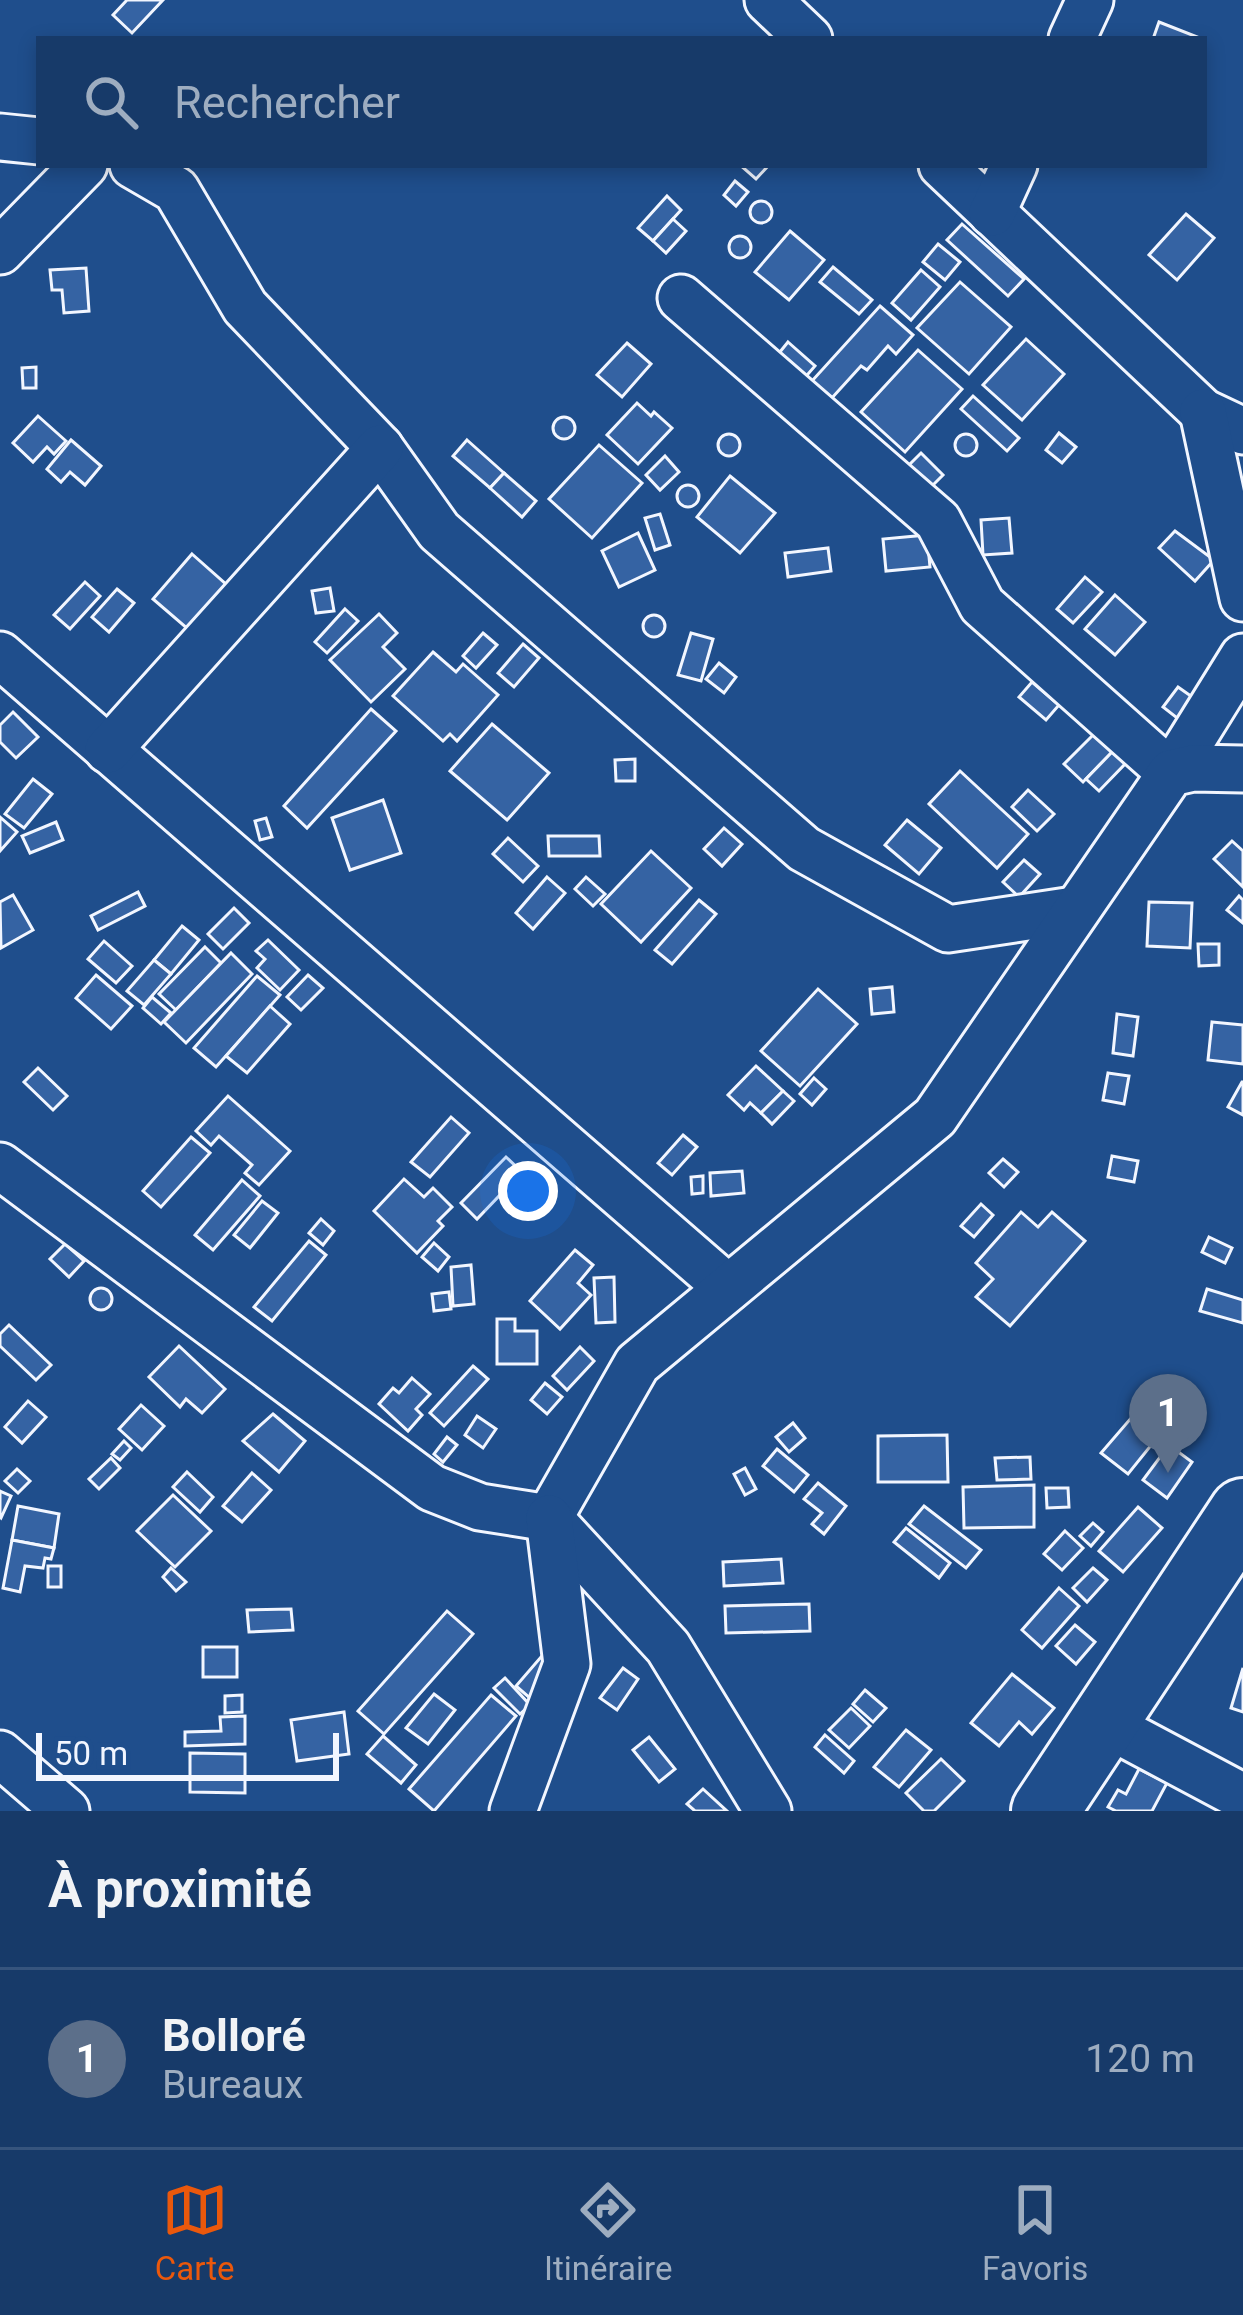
<!DOCTYPE html>
<html lang="fr">
<meta charset="utf-8">
<style>
body{margin:0;font-family:Roboto,sans-serif;background:#244571;color:#f1f3f6}
.scale{position:absolute;left:36px;bottom:30px;width:303px;box-sizing:border-box;padding-left:12px;border:6px solid #f2f6ff;border-top:0;font-size:33px;line-height:42px;white-space:nowrap;color:#f2f6ff;-webkit-text-stroke:9px #1f4e8c;paint-order:stroke}
.you{position:absolute;left:528px;top:1191px;width:42px;height:42px;margin:-30px;border:9px solid #fff;border-radius:50%;background:#1a73e8;box-shadow:0 0 0 18px #1a73e833}
.badge{display:grid;place-items:center;width:78px;height:78px;border-radius:50%;background:#ea580c;color:#fff;font-size:39px;font-weight:700}
.pin{position:absolute;translate:-50% -99px;filter:drop-shadow(0 3px 6px #0008)}
.pin::after{content:'';position:absolute;top:63px;width:42px;height:36px;background:inherit;clip-path:polygon(0 0,100% 0,50% 100%)}
.list{margin:0;padding:0;list-style:none}
h2{display:flex;justify-content:space-between;align-items:center;height:156px;margin:0;padding:0 48px;font-size:51px}
h2 small{font-size:39px;font-weight:400;color:#9eadc0}
.list li{display:grid;grid-template-columns:78px 1fr auto;gap:36px;align-items:center;box-sizing:border-box;height:180px;padding:0 48px;border-top:3px solid #36547d}
.list b{display:block;font-size:45px;white-space:nowrap}
.list p{margin:0;font-size:39px;white-space:nowrap;color:#9eadc0}
.list em{font-size:39px;font-style:normal;color:#9eadc0}
.icon{flex:none;width:66px;height:66px;fill:none;stroke:currentColor;stroke-width:2;stroke-linecap:round;stroke-linejoin:round}
.map{position:relative;flex:none;width:1243px;height:1811px;overflow:hidden}
.search{position:absolute;background:#173a69;box-shadow:0 6px 18px #0003;left:36px;right:36px;top:36px;height:132px;display:flex;align-items:center;gap:30px;box-sizing:border-box;padding:0 42px;border-radius:0px;color:#9eadc0;font-size:45px}
.sheet{height:336px;background:#173a69}
nav{display:flex;justify-content:space-around;align-items:center;box-sizing:border-box;height:168px;border-top:3px solid #36547d;background:#173a69;font-size:33px;color:#9eadc0}
nav a{display:grid;justify-items:center;gap:6px}
nav .on{color:#ea580c}
.map>svg:first-child{display:block}
.building{fill:#3563a3;stroke:#f2f6ff;stroke-width:3}
.lines{fill:none;stroke-linecap:round;stroke-linejoin:round}
.minor-casing{stroke:#f2f6ff;stroke-width:51}
.highway-casing{stroke:#f2f6ff;stroke-width:72}
.minor{stroke:#1f4e8c;stroke-width:45}
.highway{stroke:#1f4e8c;stroke-width:66}
</style>
<div class="map">
<svg width="1243" height="1811" viewBox="0 0 1243 1811">
<rect width="100%" height="100%" fill="#1f4e8c"/>
<!-- building -->
<g class="building">
<path d="M 127,0 L 163,0 L 132,33 L 113,15 Z"/>
<path d="M 1159,22 L 1200,38 L 1199,39 L 1153,39 Z"/>
<path d="M 740,165 L 769,165 L 756,179 Z"/>
<path d="M 735,181 L 748,192 L 736,206 L 724,195 Z"/>
<path d="M 667,196 L 681,210 L 653,241 L 638,228 Z"/>
<circle cx="761" cy="212" r="11"/>
<path d="M 1186,214 L 1214,238 L 1177,280 L 1149,255 Z"/>
<path d="M 673,219 L 686,231 L 666,253 L 653,241 Z"/>
<path d="M 962,224 L 1024,279 L 1008,296 L 947,240 Z"/>
<path d="M 790,231 L 824,260 L 789,300 L 755,272 Z"/>
<circle cx="740" cy="247" r="11"/>
<path d="M 938,244 L 960,262 L 945,280 L 923,262 Z"/>
<path d="M 833,267 L 872,300 L 859,314 L 820,282 Z"/>
<path d="M 86,268 L 89,311 L 64,313 L 62,290 L 52,290 L 50,270 Z"/>
<path d="M 921,270 L 940,287 L 911,320 L 892,303 Z"/>
<path d="M 960,282 L 1011,327 L 969,374 L 917,328 Z"/>
<path d="M 880,306 L 913,335 L 896,354 L 888,346 L 867,370 L 861,366 L 831,399 L 811,382 Z"/>
<path d="M 1026,339 L 1064,374 L 1022,420 L 983,385 Z"/>
<path d="M 788,342 L 815,366 L 802,381 L 775,358 Z"/>
<path d="M 627,343 L 651,364 L 622,397 L 597,375 Z"/>
<path d="M 918,350 L 962,389 L 905,452 L 861,412 Z"/>
<path d="M 36,367 L 36,388 L 23,388 L 22,368 Z"/>
<path d="M 973,396 L 1019,438 L 1007,451 L 961,409 Z"/>
<path d="M 637,403 L 651,416 L 654,412 L 672,428 L 638,464 L 607,435 Z"/>
<path d="M 38,416 L 66,441 L 54,454 L 47,447 L 33,462 L 13,443 Z"/>
<circle cx="564" cy="428" r="11"/>
<path d="M 1059,433 L 1076,447 L 1062,463 L 1046,450 Z"/>
<circle cx="966" cy="445" r="11"/>
<circle cx="729" cy="445" r="11"/>
<path d="M 71,440 L 101,466 L 85,485 L 70,472 L 61,482 L 47,469 Z"/>
<path d="M 467,440 L 504,473 L 490,488 L 453,456 Z"/>
<path d="M 599,445 L 642,483 L 592,538 L 549,499 Z"/>
<path d="M 921,453 L 943,475 L 928,490 L 906,468 Z"/>
<path d="M 665,456 L 679,472 L 660,490 L 646,475 Z"/>
<path d="M 504,473 L 536,501 L 522,517 L 490,488 Z"/>
<path d="M 730,476 L 775,513 L 740,553 L 697,517 Z"/>
<circle cx="688" cy="496" r="11"/>
<path d="M 660,514 L 670,545 L 655,550 L 645,518 Z"/>
<path d="M 1009,518 L 1012,553 L 983,555 L 981,520 Z"/>
<path d="M 1175,531 L 1214,560 L 1195,581 L 1159,548 Z"/>
<path d="M 638,533 L 655,570 L 619,587 L 602,551 Z"/>
<path d="M 927,535 L 930,567 L 886,571 L 883,539 Z"/>
<path d="M 828,548 L 831,571 L 788,577 L 785,553 Z"/>
<path d="M 192,554 L 228,586 L 189,630 L 153,599 Z"/>
<path d="M 1085,577 L 1102,592 L 1073,623 L 1057,609 Z"/>
<path d="M 85,582 L 100,596 L 70,629 L 54,615 Z"/>
<path d="M 330,588 L 334,611 L 316,613 L 312,591 Z"/>
<path d="M 117,589 L 134,603 L 109,632 L 92,617 Z"/>
<path d="M 1115,595 L 1145,622 L 1115,655 L 1085,629 Z"/>
<path d="M 345,609 L 358,621 L 327,653 L 315,642 Z"/>
<path d="M 379,614 L 397,633 L 383,647 L 405,669 L 371,702 L 330,660 Z"/>
<circle cx="654" cy="626" r="11"/>
<path d="M 483,633 L 497,645 L 476,668 L 463,656 Z"/>
<path d="M 691,633 L 713,639 L 701,681 L 678,675 Z"/>
<path d="M 523,644 L 539,658 L 514,687 L 498,673 Z"/>
<path d="M 433,652 L 456,672 L 463,664 L 498,695 L 457,741 L 450,734 L 443,741 L 393,696 Z"/>
<path d="M 719,663 L 736,677 L 724,693 L 706,679 Z"/>
<path d="M 1032,682 L 1059,705 L 1046,720 L 1019,697 Z"/>
<path d="M 1178,687 L 1198,701 L 1181,721 L 1163,707 Z"/>
<path d="M 371,709 L 396,731 L 307,828 L 284,806 Z"/>
<path d="M 13,712 L 38,737 L 16,758 L 0,742 L 0,725 Z"/>
<path d="M 492,724 L 549,773 L 507,820 L 450,771 Z"/>
<path d="M 1095,733 L 1113,751 L 1083,782 L 1064,764 Z"/>
<path d="M 1113,751 L 1126,763 L 1099,791 L 1086,779 Z"/>
<path d="M 635,759 L 635,781 L 616,781 L 615,760 Z"/>
<path d="M 960,771 L 1028,834 L 997,868 L 929,804 Z"/>
<path d="M 33,779 L 52,794 L 24,828 L 5,814 Z"/>
<path d="M 1028,790 L 1054,814 L 1037,831 L 1012,807 Z"/>
<path d="M 383,800 L 401,853 L 350,870 L 332,818 Z"/>
<path d="M 0,817 L 17,832 L 0,851 Z"/>
<path d="M 266,818 L 272,837 L 260,840 L 255,821 Z"/>
<path d="M 907,820 L 941,848 L 919,874 L 885,845 Z"/>
<path d="M 56,822 L 63,840 L 30,853 L 22,836 Z"/>
<path d="M 724,828 L 742,844 L 722,866 L 704,849 Z"/>
<path d="M 548,836 L 599,836 L 600,856 L 549,856 Z"/>
<path d="M 508,838 L 538,866 L 523,882 L 493,854 Z"/>
<path d="M 1232,841 L 1243,851 L 1243,887 L 1214,859 Z"/>
<path d="M 651,851 L 691,888 L 641,942 L 601,904 Z"/>
<path d="M 1024,860 L 1040,874 L 1019,897 L 1003,882 Z"/>
<path d="M 547,877 L 565,893 L 533,929 L 516,913 Z"/>
<path d="M 586,877 L 605,894 L 593,906 L 575,889 Z"/>
<path d="M 138,892 L 145,906 L 98,930 L 91,916 Z"/>
<path d="M 13,895 L 33,930 L 1,948 L 0,902 Z"/>
<path d="M 1239,896 L 1243,900 L 1243,923 L 1227,910 Z"/>
<path d="M 699,900 L 716,914 L 672,964 L 655,950 Z"/>
<path d="M 1149,902 L 1192,903 L 1190,948 L 1147,946 Z"/>
<path d="M 234,908 L 249,923 L 223,949 L 208,934 Z"/>
<path d="M 182,926 L 199,940 L 171,974 L 154,960 Z"/>
<path d="M 268,940 L 299,970 L 280,990 L 257,968 L 265,959 L 256,951 Z"/>
<path d="M 104,941 L 132,966 L 116,983 L 88,959 Z"/>
<path d="M 1198,944 L 1219,944 L 1219,965 L 1199,966 Z"/>
<path d="M 205,947 L 221,963 L 176,1010 L 159,994 Z"/>
<path d="M 231,953 L 252,974 L 186,1043 L 164,1022 Z"/>
<path d="M 154,960 L 171,974 L 144,1005 L 127,991 Z"/>
<path d="M 96,975 L 132,1006 L 111,1029 L 76,998 Z"/>
<path d="M 308,975 L 323,988 L 301,1010 L 287,997 Z"/>
<path d="M 257,976 L 280,995 L 216,1067 L 194,1048 Z"/>
<path d="M 892,987 L 894,1012 L 872,1014 L 870,989 Z"/>
<path d="M 818,989 L 857,1024 L 800,1086 L 761,1051 Z"/>
<path d="M 152,997 L 171,1013 L 161,1024 L 143,1008 Z"/>
<path d="M 270,1006 L 290,1024 L 247,1073 L 226,1056 Z"/>
<path d="M 1117,1014 L 1138,1017 L 1133,1056 L 1113,1053 Z"/>
<path d="M 1212,1022 L 1243,1025 L 1243,1064 L 1208,1060 Z"/>
<path d="M 756,1066 L 783,1091 L 761,1113 L 750,1103 L 744,1110 L 728,1095 Z"/>
<path d="M 38,1068 L 67,1096 L 53,1110 L 24,1082 Z"/>
<path d="M 1108,1073 L 1129,1076 L 1124,1104 L 1103,1100 Z"/>
<path d="M 814,1078 L 826,1089 L 812,1105 L 800,1094 Z"/>
<path d="M 1242,1082 L 1243,1082 L 1243,1115 L 1228,1107 Z"/>
<path d="M 783,1091 L 794,1101 L 772,1124 L 761,1113 Z"/>
<path d="M 228,1096 L 290,1151 L 259,1185 L 245,1173 L 252,1165 L 219,1136 L 211,1145 L 196,1131 Z"/>
<path d="M 451,1117 L 469,1133 L 430,1177 L 411,1162 Z"/>
<path d="M 683,1135 L 697,1147 L 672,1175 L 658,1163 Z"/>
<path d="M 191,1137 L 210,1153 L 161,1207 L 143,1191 Z"/>
<path d="M 1112,1156 L 1138,1161 L 1134,1182 L 1108,1177 Z"/>
<path d="M 506,1157 L 522,1172 L 477,1219 L 461,1203 Z"/>
<path d="M 1003,1159 L 1018,1172 L 1004,1187 L 989,1173 Z"/>
<path d="M 742,1171 L 744,1193 L 711,1196 L 710,1173 Z"/>
<path d="M 703,1176 L 703,1193 L 692,1194 L 691,1177 Z"/>
<path d="M 404,1179 L 424,1197 L 433,1188 L 452,1207 L 438,1221 L 443,1226 L 417,1253 L 374,1211 Z"/>
<path d="M 242,1180 L 260,1196 L 213,1250 L 195,1235 Z"/>
<path d="M 262,1201 L 278,1213 L 250,1248 L 234,1235 Z"/>
<path d="M 981,1204 L 993,1215 L 974,1237 L 961,1226 Z"/>
<path d="M 1021,1212 L 1038,1227 L 1052,1212 L 1085,1241 L 1010,1326 L 976,1297 L 993,1279 L 976,1263 Z"/>
<path d="M 321,1219 L 334,1231 L 323,1245 L 309,1233 Z"/>
<path d="M 1209,1237 L 1232,1248 L 1225,1263 L 1202,1252 Z"/>
<path d="M 309,1241 L 326,1255 L 272,1321 L 254,1307 Z"/>
<path d="M 434,1243 L 449,1257 L 438,1271 L 422,1257 Z"/>
<path d="M 65,1244 L 84,1261 L 69,1277 L 50,1259 Z"/>
<path d="M 575,1250 L 593,1265 L 578,1283 L 591,1295 L 560,1329 L 530,1301 Z"/>
<path d="M 471,1265 L 474,1304 L 453,1306 L 451,1267 Z"/>
<path d="M 614,1277 L 615,1322 L 596,1323 L 594,1278 Z"/>
<circle cx="101" cy="1299" r="11"/>
<path d="M 1207,1289 L 1243,1300 L 1243,1323 L 1200,1311 Z"/>
<path d="M 449,1292 L 451,1309 L 434,1311 L 432,1294 Z"/>
<path d="M 497,1319 L 515,1319 L 515,1331 L 537,1331 L 537,1364 L 497,1364 Z"/>
<path d="M 9,1325 L 51,1365 L 36,1380 L 0,1346 L 0,1334 Z"/>
<path d="M 179,1346 L 225,1389 L 202,1413 L 186,1399 L 180,1407 L 149,1377 Z"/>
<path d="M 580,1347 L 594,1361 L 567,1390 L 553,1376 Z"/>
<path d="M 473,1366 L 488,1379 L 444,1426 L 430,1413 Z"/>
<path d="M 412,1378 L 430,1394 L 416,1409 L 422,1415 L 408,1431 L 379,1404 L 393,1388 L 399,1393 Z"/>
<path d="M 545,1383 L 562,1397 L 547,1414 L 531,1400 Z"/>
<path d="M 28,1401 L 46,1417 L 22,1443 L 5,1427 Z"/>
<path d="M 141,1405 L 164,1426 L 142,1450 L 119,1429 Z"/>
<path d="M 273,1414 L 305,1441 L 279,1472 L 243,1441 Z"/>
<path d="M 477,1416 L 496,1429 L 483,1448 L 465,1435 Z"/>
<path d="M 1132,1417 L 1157,1438 L 1128,1474 L 1101,1453 Z"/>
<path d="M 793,1423 L 805,1438 L 789,1452 L 776,1437 Z"/>
<path d="M 947,1435 L 948,1482 L 878,1482 L 878,1436 Z"/>
<path d="M 447,1437 L 457,1445 L 443,1462 L 434,1454 Z"/>
<path d="M 124,1441 L 131,1448 L 120,1460 L 112,1454 Z"/>
<path d="M 1169,1445 L 1192,1462 L 1167,1498 L 1143,1480 Z"/>
<path d="M 777,1449 L 808,1475 L 794,1492 L 763,1466 Z"/>
<path d="M 1030,1457 L 1031,1479 L 997,1480 L 995,1458 Z"/>
<path d="M 111,1458 L 120,1468 L 99,1489 L 89,1479 Z"/>
<path d="M 745,1468 L 756,1489 L 745,1495 L 734,1474 Z"/>
<path d="M 17,1469 L 30,1481 L 18,1493 L 5,1481 Z"/>
<path d="M 187,1472 L 213,1497 L 200,1512 L 173,1487 Z"/>
<path d="M 252,1473 L 271,1490 L 242,1522 L 223,1506 Z"/>
<path d="M 818,1483 L 846,1506 L 824,1534 L 812,1524 L 822,1513 L 804,1499 Z"/>
<path d="M 1034,1485 L 1034,1527 L 964,1528 L 963,1487 Z"/>
<path d="M 1046,1488 L 1068,1488 L 1069,1507 L 1047,1508 Z"/>
<path d="M 0,1491 L 11,1496 L 1,1518 L 0,1517 Z"/>
<path d="M 173,1495 L 211,1531 L 175,1567 L 137,1531 Z"/>
<path d="M 18,1506 L 59,1514 L 54,1548 L 12,1540 Z"/>
<path d="M 924,1506 L 981,1550 L 966,1568 L 909,1524 Z"/>
<path d="M 1138,1507 L 1162,1528 L 1123,1572 L 1099,1551 Z"/>
<path d="M 1093,1523 L 1103,1532 L 1091,1546 L 1080,1536 Z"/>
<path d="M 906,1528 L 950,1563 L 939,1578 L 894,1542 Z"/>
<path d="M 1065,1531 L 1083,1548 L 1062,1570 L 1044,1554 Z"/>
<path d="M 12,1540 L 54,1548 L 51,1559 L 45,1558 L 43,1568 L 25,1566 L 20,1592 L 3,1588 Z"/>
<path d="M 781,1559 L 783,1583 L 724,1586 L 723,1562 Z"/>
<rect x="48" y="1566" width="13" height="21"/>
<path d="M 171,1568 L 186,1582 L 176,1591 L 163,1577 Z"/>
<path d="M 1093,1568 L 1107,1580 L 1087,1602 L 1073,1588 Z"/>
<path d="M 1059,1588 L 1079,1606 L 1042,1648 L 1022,1630 Z"/>
<path d="M 809,1604 L 810,1631 L 726,1633 L 725,1606 Z"/>
<path d="M 291,1609 L 293,1630 L 249,1632 L 247,1610 Z"/>
<path d="M 447,1611 L 473,1634 L 384,1734 L 358,1711 Z"/>
<path d="M 1075,1625 L 1095,1642 L 1076,1664 L 1056,1646 Z"/>
<rect x="203" y="1647" width="34" height="30"/>
<path d="M 541,1657 L 557,1670 L 531,1699 L 516,1686 Z"/>
<path d="M 623,1668 L 638,1679 L 617,1710 L 600,1698 Z"/>
<path d="M 1243,1668 L 1243,1712 L 1231,1708 Z"/>
<path d="M 1012,1674 L 1054,1708 L 1032,1734 L 1019,1722 L 999,1746 L 971,1723 Z"/>
<path d="M 505,1678 L 530,1705 L 520,1714 L 494,1688 Z"/>
<path d="M 865,1690 L 886,1708 L 873,1722 L 853,1704 Z"/>
<path d="M 434,1694 L 455,1710 L 428,1744 L 406,1728 Z"/>
<path d="M 242,1695 L 242,1712 L 225,1713 L 225,1696 Z"/>
<path d="M 491,1695 L 516,1716 L 434,1811 L 409,1789 Z"/>
<path d="M 851,1708 L 870,1726 L 849,1748 L 829,1730 Z"/>
<path d="M 344,1712 L 349,1754 L 297,1761 L 291,1720 Z"/>
<path d="M 245,1716 L 245,1744 L 185,1746 L 185,1732 L 221,1731 L 220,1717 Z"/>
<path d="M 906,1730 L 931,1750 L 899,1787 L 874,1767 Z"/>
<path d="M 825,1735 L 854,1761 L 844,1773 L 815,1747 Z"/>
<path d="M 383,1736 L 416,1765 L 401,1783 L 367,1754 Z"/>
<path d="M 649,1737 L 675,1769 L 659,1782 L 633,1750 Z"/>
<path d="M 190,1753 L 245,1754 L 245,1793 L 190,1792 Z"/>
<path d="M 941,1759 L 964,1781 L 934,1811 L 924,1811 L 906,1793 Z"/>
<path d="M 1139,1769 L 1167,1783 L 1152,1811 L 1116,1811 L 1108,1807 L 1118,1790 L 1126,1794 Z"/>
<path d="M 703,1789 L 727,1811 L 695,1811 L 687,1804 Z"/>
</g>
<g class="lines">
<defs>
<g id="minor">
<path d="M 768,0 L 809,39"/>
<path d="M 1072,39 L 1090,0"/>
<path d="M 0,137 L 39,141"/>
<path d="M 133,165 L 176,190 L 245,307 L 380,448 L 439,531 L 804,849 L 948,929 L 1074,910"/>
<path d="M 942,165 L 1203,412 L 1243,431"/>
<path d="M 992,213 L 1014,165"/>
<path d="M 0,251 L 84,165"/>
<path d="M 681,298 L 938,521 L 982,605 L 1171,773 L 1243,657"/>
<path d="M 1203,412 L 1243,598"/>
<path d="M 0,655 L 728,1288"/>
<path d="M 108,750 L 380,448"/>
<path d="M 0,1166 L 432,1488 L 480,1507 L 549,1518 L 637,1364 L 935,1117 L 1171,773 L 1193,768 L 1243,769"/>
<path d="M 549,1518 L 668,1647 L 768,1811"/>
<path d="M 1104,1723 L 1243,1797"/>
<path d="M 0,1754 L 66,1811"/>
<path d="M 513,1811 L 567,1664 L 549,1518"/>
</g>
<path id="highway" d="M 1045,1811 L 1243,1512"/>
</defs>
<!-- minor casing -->
<use href="#minor" class="minor-casing"/>
<!-- highway casing -->
<use href="#highway" class="highway-casing"/>
<!-- minor -->
<use href="#minor" class="minor"/>
<!-- highway -->
<use href="#highway" class="highway"/>
</g>
</svg>
<div class="scale">50 m</div>
<div class="you"></div>
<div class="pin badge" style="left:1168px;top:1473px;background:#5c6f8a">1</div>
<div class="search"><svg class="icon" aria-label="search" viewBox="0 0 24 24"><circle cx="10" cy="10" r="6"/><path d="M15 15l6 6"/></svg>Rechercher</div>
</div>
<section class="sheet">
<h2>À proximité<small></small></h2>
<ul class="list">
<li><span class="badge" style="background:#5c6f8a">1</span><div><b>Bolloré</b><p>Bureaux</p></div><em>120 m</em></li>
</ul>
</section>
<nav>
<a class="on"><svg class="icon" aria-label="map" viewBox="0 0 24 24"><path d="M3 6l6-2 6 2 6-2v14l-6 2-6-2-6 2zM9 4v14M15 6v14"/></svg>Carte</a>
<a><svg class="icon" aria-label="directions" viewBox="0 0 24 24"><path d="M12 3l9 9-9 9-9-9zM9 14v-3h6M13 9l2 2-2 2"/></svg>Itinéraire</a>
<a><svg class="icon" aria-label="saved" viewBox="0 0 24 24"><path d="M7 4h10v16l-5-4-5 4z"/></svg>Favoris</a>
</nav>
